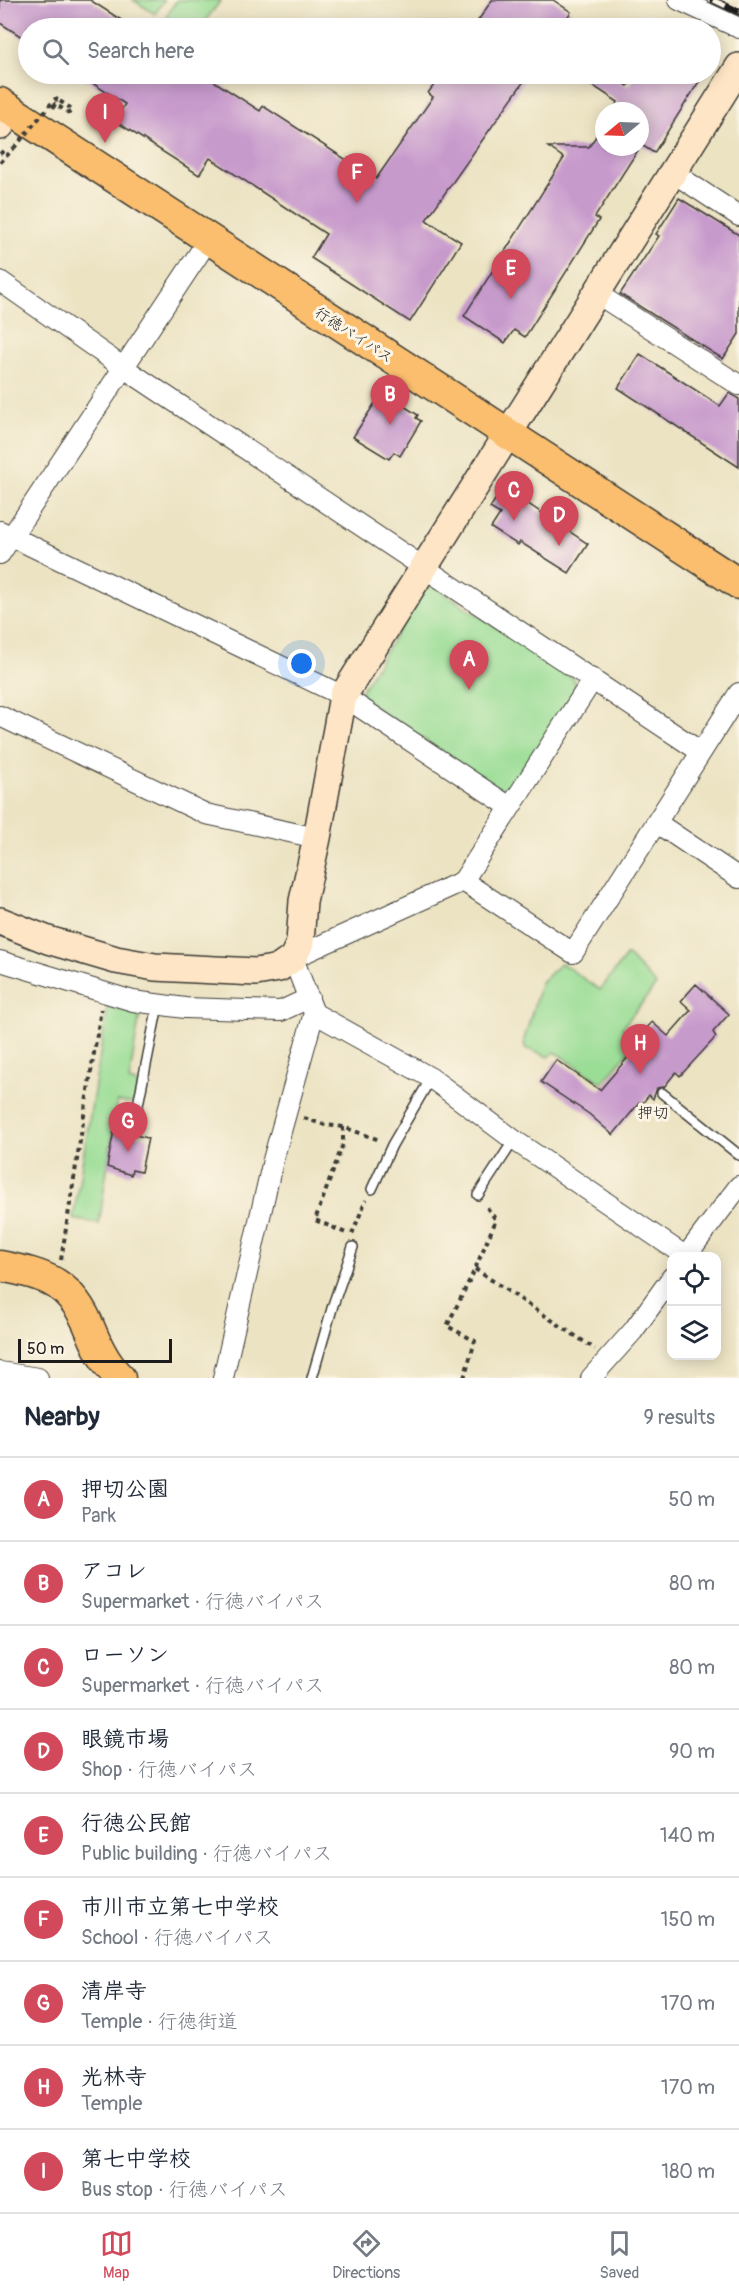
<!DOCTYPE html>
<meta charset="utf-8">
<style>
body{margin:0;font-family:Pangolin,"Klee One",sans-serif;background:#f2f2f3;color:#1f2937}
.controls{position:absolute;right:18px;bottom:18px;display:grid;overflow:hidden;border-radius:12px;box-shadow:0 3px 15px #0003}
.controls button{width:54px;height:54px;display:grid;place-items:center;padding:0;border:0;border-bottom:2px solid #e0e1e3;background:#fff;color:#1f2937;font:30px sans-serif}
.compass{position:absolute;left:595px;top:102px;width:54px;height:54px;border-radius:50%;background:#fff;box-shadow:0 3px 15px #0003;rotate:251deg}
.scale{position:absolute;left:18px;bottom:15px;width:154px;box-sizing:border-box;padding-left:6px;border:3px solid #1c1c1c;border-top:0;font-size:16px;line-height:21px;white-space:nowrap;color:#1c1c1c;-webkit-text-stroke:4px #fcf5e5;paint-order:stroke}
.you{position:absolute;left:302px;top:664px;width:21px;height:21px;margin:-15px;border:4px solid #fff;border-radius:50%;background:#1a73e8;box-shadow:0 0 0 9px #1a73e833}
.badge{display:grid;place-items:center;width:39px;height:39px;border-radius:50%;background:#d1495b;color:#fff;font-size:20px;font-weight:700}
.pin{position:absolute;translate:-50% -50px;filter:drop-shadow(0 2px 3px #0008)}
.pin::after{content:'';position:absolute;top:32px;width:21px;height:18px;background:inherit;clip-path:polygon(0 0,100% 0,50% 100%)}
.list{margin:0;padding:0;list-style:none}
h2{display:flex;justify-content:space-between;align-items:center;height:78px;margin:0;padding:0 24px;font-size:26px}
h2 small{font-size:20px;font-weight:400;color:#747a83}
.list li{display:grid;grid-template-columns:39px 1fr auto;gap:18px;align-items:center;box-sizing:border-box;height:84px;padding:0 24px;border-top:2px solid #e0e1e3}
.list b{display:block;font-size:22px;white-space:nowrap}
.list p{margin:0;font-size:20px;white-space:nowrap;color:#747a83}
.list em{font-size:20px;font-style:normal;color:#747a83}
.icon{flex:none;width:33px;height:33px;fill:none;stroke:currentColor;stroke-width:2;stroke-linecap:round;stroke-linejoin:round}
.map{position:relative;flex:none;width:739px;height:1378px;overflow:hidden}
.search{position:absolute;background:#fff;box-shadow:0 3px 15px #0003;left:18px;right:18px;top:18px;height:66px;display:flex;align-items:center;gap:15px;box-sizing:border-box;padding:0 21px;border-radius:33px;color:#747a83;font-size:22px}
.sheet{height:834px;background:#fff}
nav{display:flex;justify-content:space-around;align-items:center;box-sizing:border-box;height:84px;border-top:2px solid #e0e1e3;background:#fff;font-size:16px;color:#747a83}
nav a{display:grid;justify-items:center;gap:3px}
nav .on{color:#d1495b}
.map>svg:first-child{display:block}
.green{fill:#9add95;stroke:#5b7c58;stroke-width:1.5}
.building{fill:#c79acc}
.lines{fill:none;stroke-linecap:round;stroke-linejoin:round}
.lane-casing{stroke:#3b3a35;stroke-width:12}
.street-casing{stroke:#3b3a35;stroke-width:22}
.secondary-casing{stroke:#3b3a35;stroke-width:30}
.primary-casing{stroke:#3b3a35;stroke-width:33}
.path{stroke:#3b3a35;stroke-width:4;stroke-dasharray:4.5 4.5;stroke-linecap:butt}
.lane{stroke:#fff;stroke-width:9}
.street{stroke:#fff;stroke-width:20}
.secondary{stroke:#fde5c5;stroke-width:27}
.primary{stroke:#fabe6e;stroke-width:30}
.rail-casing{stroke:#1c1c1c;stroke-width:7}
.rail{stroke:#fcf5e5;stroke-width:4.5;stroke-dasharray:14;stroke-linecap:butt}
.path-bridge{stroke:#3b3a35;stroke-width:4;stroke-dasharray:4.5 4.5;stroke-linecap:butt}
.labels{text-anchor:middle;stroke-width:6;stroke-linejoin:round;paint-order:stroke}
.street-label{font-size:15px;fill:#1c1c1c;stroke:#fcf5e5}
.neighbourhood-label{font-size:16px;fill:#1c1c1c;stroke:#fcf5e5}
</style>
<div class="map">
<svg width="739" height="1378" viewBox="0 0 739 1378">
<rect width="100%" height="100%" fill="#fcf5e5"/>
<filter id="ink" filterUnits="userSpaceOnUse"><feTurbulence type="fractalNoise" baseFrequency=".0167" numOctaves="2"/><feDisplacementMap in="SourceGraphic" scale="12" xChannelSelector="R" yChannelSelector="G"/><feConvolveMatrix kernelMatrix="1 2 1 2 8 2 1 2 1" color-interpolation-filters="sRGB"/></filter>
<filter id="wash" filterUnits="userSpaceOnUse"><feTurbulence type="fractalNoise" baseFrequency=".008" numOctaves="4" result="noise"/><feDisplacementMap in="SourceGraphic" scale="24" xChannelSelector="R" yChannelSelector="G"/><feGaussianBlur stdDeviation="1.35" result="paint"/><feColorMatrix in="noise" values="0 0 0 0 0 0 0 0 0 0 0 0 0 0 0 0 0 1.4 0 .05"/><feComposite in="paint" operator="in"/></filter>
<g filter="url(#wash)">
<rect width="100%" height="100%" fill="#ece3c3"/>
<!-- green -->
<g class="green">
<path d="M 133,0 L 164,0 L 155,14 Z"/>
<path d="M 177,0 L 221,0 L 200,28 L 184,28 L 166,16 Z"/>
<path d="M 434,586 L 573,678 L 576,689 L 512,790 L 501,791 L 363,699 L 361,691 L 424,589 Z"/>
<path d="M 627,955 L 656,985 L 622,1028 L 637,1042 L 602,1083 L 555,1052 L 549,1057 L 525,1048 L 524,1040 L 541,982 L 561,963 L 600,990 Z"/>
<path d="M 108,1006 L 140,1014 L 129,1081 L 139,1084 L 134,1103 L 117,1102 L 99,1224 L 73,1219 Z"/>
</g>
<g id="blocks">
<!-- building -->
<g class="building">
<path d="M 0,0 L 90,0 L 134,28 L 28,28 L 28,41 L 0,23 Z"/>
<path d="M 492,0 L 553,0 L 571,12 L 560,28 L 473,28 Z"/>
<path d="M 78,74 L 203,74 L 260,111 L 263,106 L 376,179 L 433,97 L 428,93 L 442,74 L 529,74 L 426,220 L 461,242 L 410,322 L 311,258 L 326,234 L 210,158 L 199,175 L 115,121 L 125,104 Z"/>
<path d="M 575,74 L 609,74 L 628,86 L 636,74 L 690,74 L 700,80 L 654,153 L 640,144 L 640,111 L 612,111 L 618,102 Z"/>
<path d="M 604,124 L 604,147 L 640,147 L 595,217 L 599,220 L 525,337 L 514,330 L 505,343 L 464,316 L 564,158 L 548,147 L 589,147 Z"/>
<path d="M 679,198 L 739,235 L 739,334 L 723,359 L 620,294 L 659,236 L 656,234 Z"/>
<path d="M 640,354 L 720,406 L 729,393 L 739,399 L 739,467 L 618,388 Z"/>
<path d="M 382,392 L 418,415 L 416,418 L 421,421 L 400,456 L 394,452 L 389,459 L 353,437 Z"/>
<path d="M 503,487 L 588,544 L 569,573 L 520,542 L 518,545 L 491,528 L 500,514 L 490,508 Z"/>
<path d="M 696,984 L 729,1014 L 713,1032 L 716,1037 L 680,1076 L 676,1072 L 664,1087 L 657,1088 L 653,1099 L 649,1095 L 641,1105 L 639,1103 L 613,1135 L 589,1114 L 541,1082 L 556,1060 L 600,1090 L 642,1041 L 639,1037 L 652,1022 L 668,1036 L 691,1010 L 681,1001 Z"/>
<path d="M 114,1130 L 148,1138 L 141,1172 L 132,1170 L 131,1175 L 107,1167 Z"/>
</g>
</g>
</g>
<g filter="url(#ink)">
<use href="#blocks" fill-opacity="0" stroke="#3b3a35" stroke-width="1.5"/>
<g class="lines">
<defs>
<g id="lane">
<path d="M 662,1093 L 739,1155"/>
<path d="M 136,1115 L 158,1005"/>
<path d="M 372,1189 L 392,1145 L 431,1078"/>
<path d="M 478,1195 L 514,1140"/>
<path d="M 312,1378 L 333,1305 L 353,1247"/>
</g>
<g id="street">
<path d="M 679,0 L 739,28"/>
<path d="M 672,172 L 739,216"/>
<path d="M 0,281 L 124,368 L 701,752"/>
<path d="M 596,293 L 739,385"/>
<path d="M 0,531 L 343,696 L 510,807"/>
<path d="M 0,554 L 208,240"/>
<path d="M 0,716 L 206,814 L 317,838"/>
<path d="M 657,823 L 739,878"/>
<path d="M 463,881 L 593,679"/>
<path d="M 0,961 L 133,1001 L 185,1008 L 281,1011 L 309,998"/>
<path d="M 314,1013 L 431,1078 L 514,1140 L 685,1256"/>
<path d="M 686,1256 L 739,1186"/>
<path d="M 0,1372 L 38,1378"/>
<path d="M 223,1378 L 273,1160 L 314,1013 L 293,958 L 463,881 L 573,953 L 739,693"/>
<path d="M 591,1378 L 633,1331 L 672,1277"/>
</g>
<g id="secondary">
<path d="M 0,126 L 12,111"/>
<path d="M 0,921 L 48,940 L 116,960 L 155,967 L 256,972 L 279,968 L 293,958 L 300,943 L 303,901 L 317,838 L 343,696 L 739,67"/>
</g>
<g id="primary">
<path d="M 0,103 L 739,584"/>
<path d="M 0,1266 C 48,1275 72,1283 91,1331 C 98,1348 106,1365 120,1378"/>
</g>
</defs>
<!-- lane casing -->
<use href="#lane" class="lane-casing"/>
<!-- street casing -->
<use href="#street" class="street-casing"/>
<!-- secondary casing -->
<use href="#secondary" class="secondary-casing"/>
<!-- primary casing -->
<use href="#primary" class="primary-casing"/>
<!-- path -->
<g class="path">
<path d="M 53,108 L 55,104 L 69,113 L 72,109 L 58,100"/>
<path d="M 0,154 L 6,148"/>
<path d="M 0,163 L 14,148"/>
<path d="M 304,1118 L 325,1125 L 343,1127 L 380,1140"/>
<path d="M 343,1127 L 343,1144 L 315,1220 L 348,1234"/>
<path d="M 352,1234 L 366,1200"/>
<path d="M 61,1260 L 101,1009"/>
<path d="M 475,1269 L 595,1349"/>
<path d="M 464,1378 L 475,1341 L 447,1326 L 475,1269 L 496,1220 L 485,1205"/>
</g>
<!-- lane -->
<use href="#lane" class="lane"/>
<!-- street -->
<use href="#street" class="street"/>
<!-- secondary -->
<use href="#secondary" class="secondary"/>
<!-- primary -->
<use href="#primary" class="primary"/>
<defs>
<path id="rail" d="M 713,0 L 739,12"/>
</defs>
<!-- rail casing -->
<use href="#rail" class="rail-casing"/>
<!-- rail -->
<use href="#rail" class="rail"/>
<!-- path-bridge -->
<path class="path-bridge" d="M 14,148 L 55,99 L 58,100"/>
</g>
</g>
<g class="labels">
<!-- street labels -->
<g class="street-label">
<text transform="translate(354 335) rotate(33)" y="5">行徳バイパス</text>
</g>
<!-- neighbourhood labels -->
<g class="neighbourhood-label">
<text x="653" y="1118">押切</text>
</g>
</g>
</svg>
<div class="controls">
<button><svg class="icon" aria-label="locate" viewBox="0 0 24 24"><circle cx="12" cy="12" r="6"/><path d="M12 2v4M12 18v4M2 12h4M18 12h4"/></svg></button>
<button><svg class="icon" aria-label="layers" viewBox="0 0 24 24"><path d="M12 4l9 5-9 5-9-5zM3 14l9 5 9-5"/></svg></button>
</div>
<svg class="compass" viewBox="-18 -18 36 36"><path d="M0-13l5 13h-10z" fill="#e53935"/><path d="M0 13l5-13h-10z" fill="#747a83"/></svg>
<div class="scale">50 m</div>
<div class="you"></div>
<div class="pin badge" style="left:469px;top:690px">A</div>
<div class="pin badge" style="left:390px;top:425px">B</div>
<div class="pin badge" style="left:514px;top:521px">C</div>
<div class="pin badge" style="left:559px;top:546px">D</div>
<div class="pin badge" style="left:511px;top:299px">E</div>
<div class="pin badge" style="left:357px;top:203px">F</div>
<div class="pin badge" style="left:128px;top:1152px">G</div>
<div class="pin badge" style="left:640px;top:1074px">H</div>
<div class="pin badge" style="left:105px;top:143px">I</div>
<div class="search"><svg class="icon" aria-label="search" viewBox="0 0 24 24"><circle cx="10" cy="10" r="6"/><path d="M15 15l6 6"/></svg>Search here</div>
</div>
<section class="sheet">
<h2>Nearby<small>9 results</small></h2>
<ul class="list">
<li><span class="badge">A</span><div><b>押切公園</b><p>Park</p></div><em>50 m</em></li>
<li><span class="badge">B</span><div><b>アコレ</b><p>Supermarket · 行徳バイパス</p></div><em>80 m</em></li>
<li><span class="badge">C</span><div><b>ローソン</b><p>Supermarket · 行徳バイパス</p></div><em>80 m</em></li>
<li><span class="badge">D</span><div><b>眼鏡市場</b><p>Shop · 行徳バイパス</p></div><em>90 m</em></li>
<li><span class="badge">E</span><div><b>行徳公民館</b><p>Public building · 行徳バイパス</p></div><em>140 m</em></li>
<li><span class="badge">F</span><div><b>市川市立第七中学校</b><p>School · 行徳バイパス</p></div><em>150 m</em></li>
<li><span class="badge">G</span><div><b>清岸寺</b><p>Temple · 行徳街道</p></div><em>170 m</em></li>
<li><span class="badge">H</span><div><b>光林寺</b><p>Temple</p></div><em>170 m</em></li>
<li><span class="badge">I</span><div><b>第七中学校</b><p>Bus stop · 行徳バイパス</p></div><em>180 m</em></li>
</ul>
</section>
<nav>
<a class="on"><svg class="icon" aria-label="map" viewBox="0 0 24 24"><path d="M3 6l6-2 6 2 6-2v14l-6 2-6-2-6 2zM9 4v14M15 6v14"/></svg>Map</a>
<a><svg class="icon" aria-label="directions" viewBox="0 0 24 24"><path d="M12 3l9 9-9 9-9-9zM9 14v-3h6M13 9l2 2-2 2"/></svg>Directions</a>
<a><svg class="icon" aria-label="saved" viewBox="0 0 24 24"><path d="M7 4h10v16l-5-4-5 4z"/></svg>Saved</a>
</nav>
